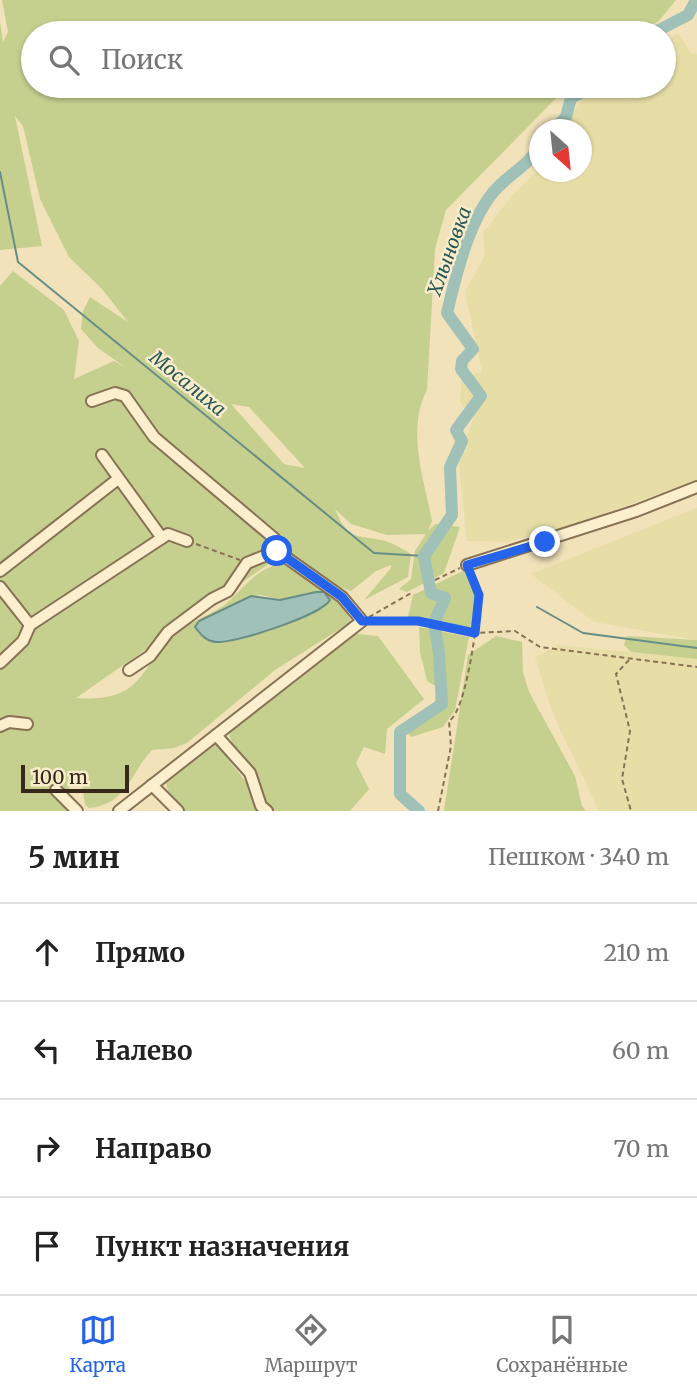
<!DOCTYPE html>
<html lang="ru">
<meta charset="utf-8">
<style>
body{margin:0;font-family:Merriweather,serif;background:#f6f6f6;color:#222}
.compass{position:absolute;left:529px;top:119px;width:63px;height:63px;border-radius:50%;background:#fff;box-shadow:0 2px 5px #0004;rotate:153deg}
.scale{position:absolute;left:21px;bottom:18px;width:108px;box-sizing:border-box;padding-left:7px;border:4px solid #36281a;border-top:0;font-size:19px;line-height:24px;white-space:nowrap;color:#36281a;-webkit-text-stroke:5px #f8ecca;paint-order:stroke}
.stop{position:absolute;width:21px;height:21px;margin:-16px;border:5px solid #2563eb;border-radius:50%;background:#fff}
.stop.end{background:#2563eb;border-color:#fff;box-shadow:0 2px 7px #0008}
.list{margin:0;padding:0;list-style:none}
h2{display:flex;justify-content:space-between;align-items:center;height:91px;margin:0;padding:0 28px;font-size:30px}
h2 small{font-size:23px;font-weight:400;color:#767676}
.list li{display:grid;grid-template-columns:46px 1fr auto;gap:21px;align-items:center;box-sizing:border-box;height:98px;padding:0 28px;border-top:2px solid #e0e0e0}
.list b{display:block;font-size:26px;white-space:nowrap}
.list em{font-size:23px;font-style:normal;color:#767676}
.icon{flex:none;width:38px;height:38px;fill:none;stroke:currentColor;stroke-width:2;stroke-linecap:round;stroke-linejoin:round}
.map{position:relative;flex:none;width:697px;height:811px;overflow:hidden}
.search{position:absolute;background:#fff;box-shadow:0 2px 5px #0004;left:21px;right:21px;top:21px;height:77px;display:flex;align-items:center;gap:18px;box-sizing:border-box;padding:0 24px;border-radius:38px;color:#767676;font-size:26px}
.sheet{height:483px;background:#fff}
nav{display:flex;justify-content:space-around;align-items:center;box-sizing:border-box;height:98px;border-top:2px solid #e0e0e0;background:#fff;font-size:19px;color:#767676}
nav a{display:grid;justify-items:center;gap:4px}
nav .on{color:#2563eb}
.map>svg:first-child{display:block}
.farmland{fill:#e7dea7}
.green{fill:#c5cf8e;fill-rule:evenodd}
.water{fill:#9fc1b8;stroke:#668e86;stroke-width:2}
.lines{fill:none;stroke-linecap:round;stroke-linejoin:round}
.stream{stroke:#668e86;stroke-width:2}
.river{stroke:#9fc1b8;stroke-width:12}
.minor-casing{stroke:#887154;stroke-width:14}
.path{stroke:#887154;stroke-width:2;stroke-dasharray:5 3.5;stroke-linecap:butt}
.minor{stroke:#fbefce;stroke-width:10}
.route{stroke:#2563eb;stroke-width:9}
.labels{text-anchor:middle;stroke-width:5;stroke-linejoin:round;paint-order:stroke}
.water-label{font-size:19px;font-style:italic;fill:#285756;stroke:#f8ecca}
</style>
<div class="map">
<svg width="697" height="811" viewBox="0 0 697 811">
<rect width="100%" height="100%" fill="#f1e2ba"/>
<!-- farmland -->
<g class="farmland">
<path d="M 678,33 L 691,53 L 697,54 L 697,480 L 574,525 L 507,542 L 467,541 L 459,465 L 473,418 L 460,402 L 462,376 L 482,372 L 465,292 L 485,255 L 483,233 L 513,194 L 539,169 L 540,172 L 582,172 L 582,130 L 561,129 L 593,86 L 664,86 L 664,43 Z"/>
<path d="M 697,508 L 697,640 L 594,622 L 531,574 Z"/>
<path d="M 559,645 L 697,659 L 697,811 L 599,811 L 552,712 L 535,657 Z"/>
</g>
<!-- green -->
<g class="green">
<path d="M 2,0 L 676,0 L 658,22 L 632,33 L 33,33 L 33,86 L 568,86 L 446,210 L 435,249 L 427,390 C 406,429 424,480 432,521 L 428,531 L 435,524 L 460,527 L 444,573 L 407,592 L 399,589 L 411,579 L 415,551 L 426,534 L 387,535 L 351,524 L 335,509 C 350,546 361,532 391,543 C 398,546 405,550 411,554 L 408,577 L 364,600 L 391,568 L 391,565 L 376,571 L 351,591 L 308,575 L 344,607 L 351,622 L 275,670 L 187,743 L 174,748 L 152,750 C 130,773 128,804 89,808 L 85,805 L 82,784 L 73,782 L 66,793 L 70,811 L 0,811 L 0,286 L 13,271 L 64,310 L 79,341 L 74,379 L 114,361 L 125,367 L 98,348 L 81,329 L 83,311 L 90,297 L 128,322 L 102,289 L 69,257 L 40,199 L 23,126 L 15,116 L 42,246 L 0,250 L 0,22 L 3,42 L 8,32 ZM 231,404 L 249,407 L 305,468 L 284,464 ZM 273,561 L 280,564 C 255,570 247,585 229,601 C 215,614 194,619 178,632 C 137,666 147,703 76,698 ZM 260,595 L 324,608 L 284,622 L 270,631 L 229,642 L 199,621 C 220,613 238,600 260,595 Z"/>
<path d="M 465,570 L 476,596 L 473,627 C 458,629 426,619 408,617 L 413,595 Z"/>
<path d="M 419,627 L 469,637 L 455,710 L 443,727 L 411,737 L 402,727 L 435,702 L 437,687 L 427,681 L 420,652 Z"/>
<path d="M 356,634 L 378,636 L 424,699 L 387,729 L 385,754 L 364,747 L 356,763 L 369,789 L 350,811 L 174,811 L 165,780 L 213,740 L 246,782 L 245,770 L 229,736 L 234,724 Z"/>
<path d="M 496,636 L 522,642 L 523,672 L 529,692 L 575,776 L 582,806 L 586,811 L 444,811 L 468,655 Z"/>
<path d="M 627,636 L 697,640 L 697,659 L 631,652 L 624,645 Z"/>
</g>
<!-- water -->
<path class="water" d="M 316,592 L 324,592 L 330,600 C 322,615 234,644 216,642 C 206,641 201,635 195,627 L 199,621 L 251,596 L 280,600 Z"/>
<g class="lines">
<!-- stream -->
<g class="stream">
<path d="M 696,0 L 697,1"/>
<path d="M 0,172 L 18,262 L 374,553 L 424,556"/>
<path d="M 537,607 L 583,633 L 697,648"/>
</g>
<!-- river -->
<g class="river">
<path d="M 653,33 L 688,15 L 696,0"/>
<path d="M 553,130 L 566,117 L 571,98 L 583,92 L 584,86"/>
<path d="M 419,811 L 400,794 L 400,732 L 442,704 L 439,653 L 434,623 L 445,598 L 431,593 L 424,556 L 452,515 L 450,467 L 462,441 L 456,430 L 481,396 L 461,369 L 462,361 L 473,349 L 447,313 C 456,275 470,215 498,187 C 514,171 526,167 540,146"/>
</g>
<defs>
<g id="minor">
<path d="M 92,401 L 115,393 L 125,396 L 154,437 L 275,539 L 277,551"/>
<path d="M 102,455 L 162,538"/>
<path d="M 467,565 L 636,511 L 697,487"/>
<path d="M 0,571 L 118,479"/>
<path d="M 0,587 L 30,625"/>
<path d="M 0,663 L 23,641 L 30,625 L 162,538 L 168,534 L 187,541"/>
<path d="M 0,726 L 9,722 L 27,724"/>
<path d="M 216,735 L 250,773 L 261,806 L 267,811"/>
<path d="M 152,785 L 178,811"/>
<path d="M 56,790 L 77,811"/>
<path d="M 119,811 L 362,621 L 342,597 L 277,551 L 247,563 L 228,591 L 212,599 L 168,632 L 150,656 L 129,670"/>
</g>
</defs>
<!-- minor casing -->
<use href="#minor" class="minor-casing"/>
<!-- path -->
<g class="path">
<path d="M 196,544 L 240,560"/>
<path d="M 435,580 L 460,568"/>
<path d="M 369,617 L 413,592"/>
<path d="M 371,621 L 418,621 L 475,633 L 515,631 L 540,647 L 697,667"/>
<path d="M 629,660 L 616,674 L 630,731 L 622,779 L 631,811"/>
<path d="M 438,811 L 451,746 L 449,721 C 466,712 478,620 478,599 C 478,590 473,580 470,572"/>
</g>
<!-- minor -->
<use href="#minor" class="minor"/>
</g>
<g class="lines">
<!-- route -->
<path class="route" d="M 277,551 L 342,597 L 362,621 L 418,621 L 475,633 L 479,595 L 467,565 L 545,542"/>
</g>
<g class="labels">
<!-- water labels -->
<g class="water-label">
<text transform="translate(449 251) rotate(-70)" y="7">Хлыновка</text>
<text transform="translate(188 383) rotate(39)" y="7">Мосалиха</text>
</g>
</g>
</svg>
<svg class="compass" viewBox="-18 -18 36 36"><path d="M0-13l5 13h-10z" fill="#e53935"/><path d="M0 13l5-13h-10z" fill="#767676"/></svg>
<div class="scale">100 m</div>
<div class="stop" style="left:277px;top:551px"></div>
<div class="stop end" style="left:545px;top:542px"></div>
<div class="search"><svg class="icon" aria-label="search" viewBox="0 0 24 24"><circle cx="10" cy="10" r="6"/><path d="M15 15l6 6"/></svg>Поиск</div>
</div>
<section class="sheet">
<h2>5 мин<small>Пешком · 340 m</small></h2>
<ul class="list">
<li><svg class="icon" aria-label="ahead" viewBox="0 0 24 24"><path d="M12 20V5M6 11l6-6 6 6"/></svg><div><b>Прямо</b></div><em>210 m</em></li>
<li><svg class="icon" aria-label="left" viewBox="0 0 24 24"><path d="M17 20v-9H6M10 6l-5 5 5 5"/></svg><div><b>Налево</b></div><em>60 m</em></li>
<li><svg class="icon" aria-label="right" viewBox="0 0 24 24"><path d="M7 20v-9h11M14 6l5 5-5 5"/></svg><div><b>Направо</b></div><em>70 m</em></li>
<li><svg class="icon" aria-label="arrive" viewBox="0 0 24 24"><path d="M6 21V4h12l-3 4 3 4H6"/></svg><div><b>Пункт назначения</b></div></li>
</ul>
</section>
<nav>
<a class="on"><svg class="icon" aria-label="map" viewBox="0 0 24 24"><path d="M3 6l6-2 6 2 6-2v14l-6 2-6-2-6 2zM9 4v14M15 6v14"/></svg>Карта</a>
<a><svg class="icon" aria-label="directions" viewBox="0 0 24 24"><path d="M12 3l9 9-9 9-9-9zM9 14v-3h6M13 9l2 2-2 2"/></svg>Маршрут</a>
<a><svg class="icon" aria-label="saved" viewBox="0 0 24 24"><path d="M7 4h10v16l-5-4-5 4z"/></svg>Сохранённые</a>
</nav>
